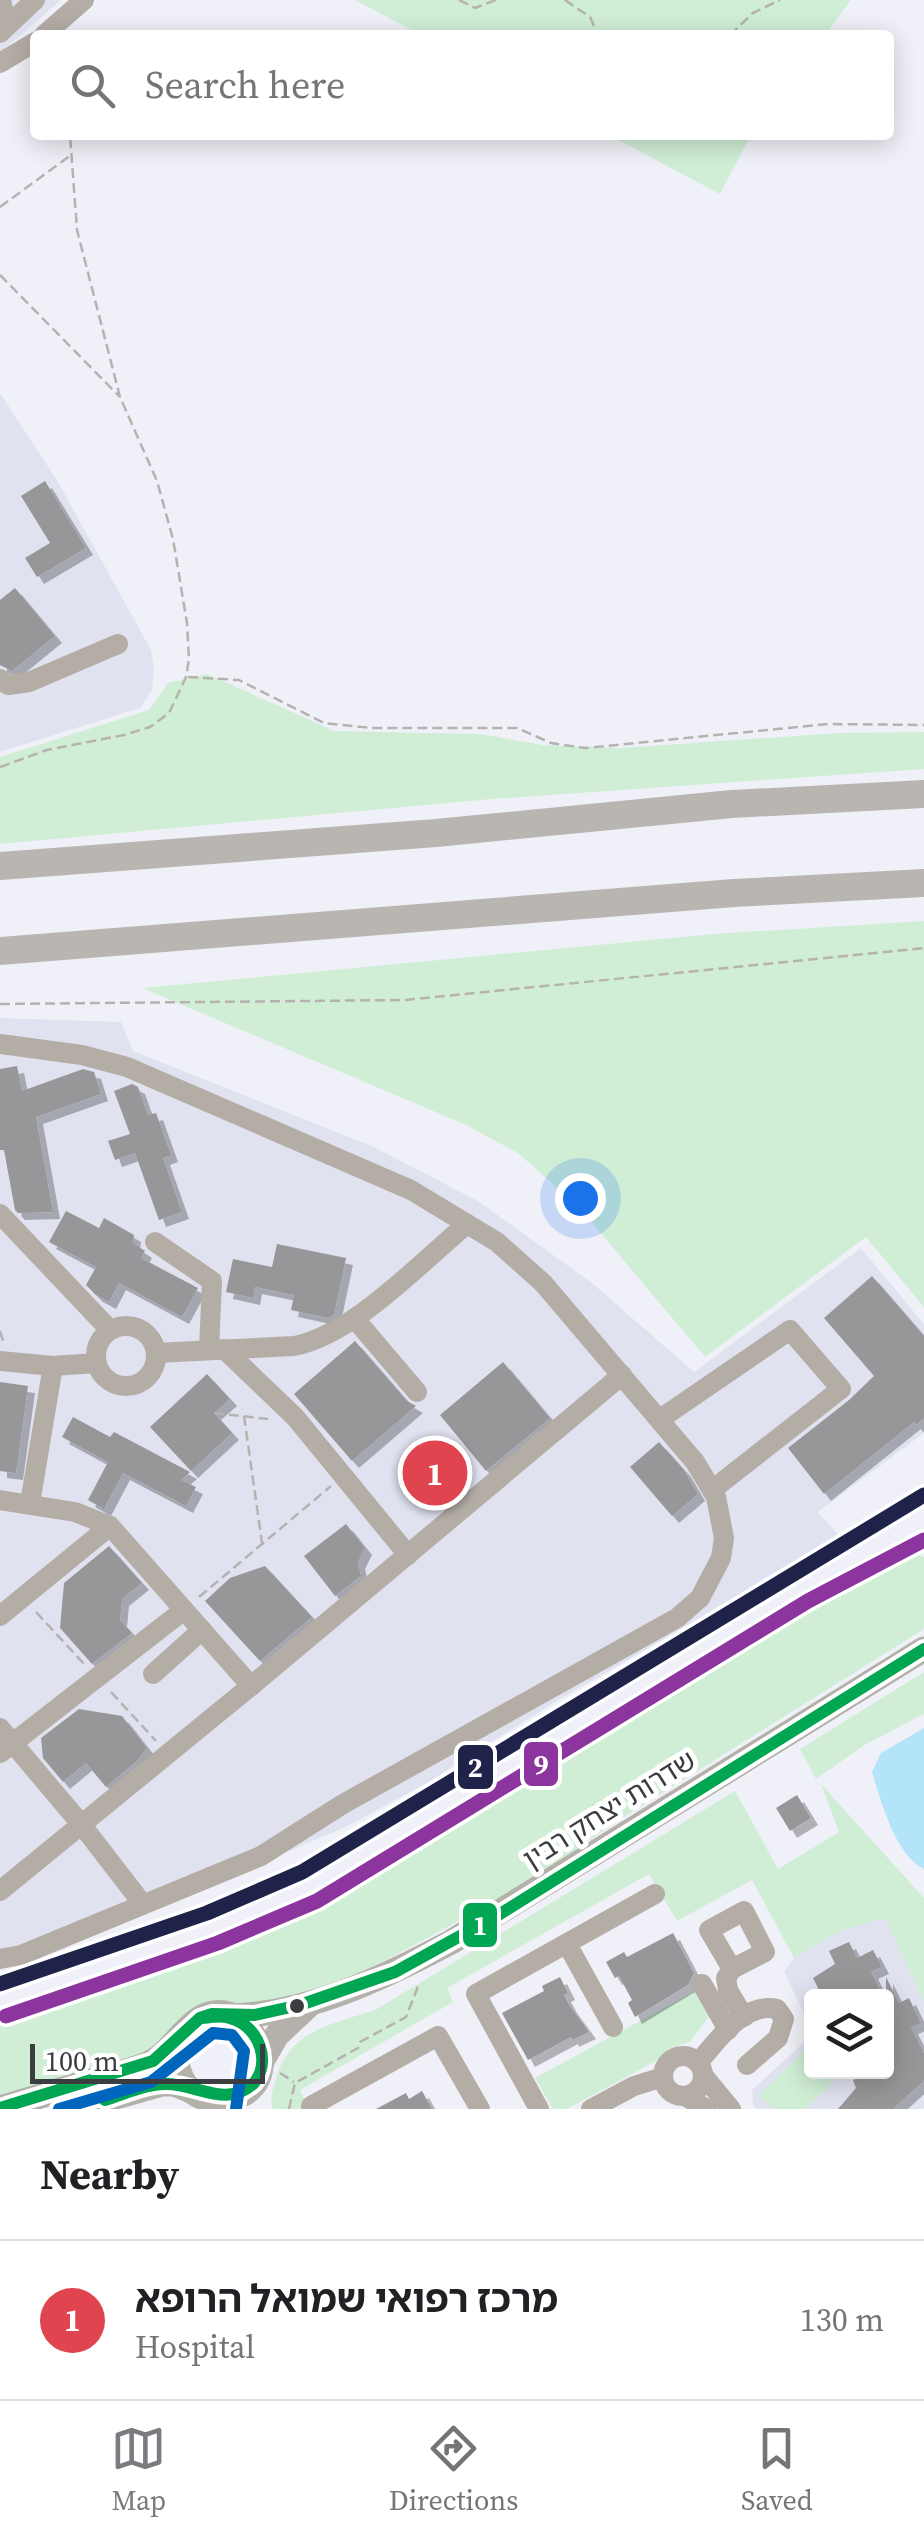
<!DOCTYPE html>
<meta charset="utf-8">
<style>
body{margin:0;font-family:"Source Serif 4","Noto Sans Hebrew",serif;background:#f6f6f6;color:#202124}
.controls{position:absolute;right:30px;bottom:30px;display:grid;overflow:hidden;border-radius:10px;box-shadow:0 5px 25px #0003}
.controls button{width:90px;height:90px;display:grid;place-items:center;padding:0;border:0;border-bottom:2px solid #e0e0e0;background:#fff;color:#202124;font:50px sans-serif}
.scale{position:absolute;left:30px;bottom:25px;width:235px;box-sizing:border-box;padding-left:10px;border:5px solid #3c3d41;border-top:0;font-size:28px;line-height:35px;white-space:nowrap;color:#3c3d41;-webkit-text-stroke:8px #fff;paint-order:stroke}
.you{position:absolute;left:580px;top:1198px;width:35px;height:35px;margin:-25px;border:8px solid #fff;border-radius:50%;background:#1a73e8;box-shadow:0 0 0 15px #1a73e833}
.badge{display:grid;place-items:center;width:65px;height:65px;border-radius:50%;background:#7b7c81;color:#fff;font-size:32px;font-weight:700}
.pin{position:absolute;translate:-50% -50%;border:5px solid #fff;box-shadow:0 2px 10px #0006}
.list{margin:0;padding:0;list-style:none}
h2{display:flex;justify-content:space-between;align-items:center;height:130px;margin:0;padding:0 40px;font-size:42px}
h2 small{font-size:32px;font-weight:400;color:#757577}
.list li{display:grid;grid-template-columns:65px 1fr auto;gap:30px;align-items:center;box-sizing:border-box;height:160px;padding:0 40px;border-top:2px solid #e0e0e0}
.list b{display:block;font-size:38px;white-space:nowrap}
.list p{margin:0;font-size:32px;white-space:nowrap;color:#757577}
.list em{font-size:32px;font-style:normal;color:#757577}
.icon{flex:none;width:55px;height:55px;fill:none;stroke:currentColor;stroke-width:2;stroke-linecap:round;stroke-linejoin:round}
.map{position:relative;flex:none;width:924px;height:2109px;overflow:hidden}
.search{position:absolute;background:#fff;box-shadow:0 5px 25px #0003;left:30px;right:30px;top:30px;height:110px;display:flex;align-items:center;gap:25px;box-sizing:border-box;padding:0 35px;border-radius:10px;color:#757577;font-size:38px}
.sheet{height:290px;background:#fff}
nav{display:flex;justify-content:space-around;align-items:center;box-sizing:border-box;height:140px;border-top:2px solid #e0e0e0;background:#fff;font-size:28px;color:#757577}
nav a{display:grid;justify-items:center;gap:5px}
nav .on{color:#7b7c81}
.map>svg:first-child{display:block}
.built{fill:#e0e2f0}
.green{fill:#d0eed6}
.water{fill:#b3e4f9}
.building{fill:#979699;filter:url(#shadow)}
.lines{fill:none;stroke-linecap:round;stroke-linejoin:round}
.path{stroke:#b5b2b0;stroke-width:2.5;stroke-dasharray:10 5;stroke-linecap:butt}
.minor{stroke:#b4ada6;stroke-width:20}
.major{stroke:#b4b0aa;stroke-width:25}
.highway{stroke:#b9b5b1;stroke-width:28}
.bus-1-casing{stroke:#fff;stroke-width:20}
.bus-2-casing{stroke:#fff;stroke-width:20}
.bus-1{stroke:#00a651;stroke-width:12}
.bus-2{stroke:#0065bd;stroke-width:12}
.rail-1-casing{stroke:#fff;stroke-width:22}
.rail-2-casing{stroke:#fff;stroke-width:22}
.rail-1{stroke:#1f234a;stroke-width:15}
.rail-2{stroke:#8d359f;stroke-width:15}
.bus-dot{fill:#3c3d41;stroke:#fff;stroke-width:4}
.labels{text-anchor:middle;stroke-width:10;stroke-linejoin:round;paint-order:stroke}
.street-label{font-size:28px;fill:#3c3d41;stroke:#fff}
.line-badge{stroke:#fff;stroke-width:4}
.badge-label{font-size:28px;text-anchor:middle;font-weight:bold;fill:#fff}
</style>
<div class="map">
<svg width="924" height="2109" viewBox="0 0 924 2109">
<defs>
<filter id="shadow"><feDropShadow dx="7" dy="7" stdDeviation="0" flood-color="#0004"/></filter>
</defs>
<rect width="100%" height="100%" fill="#f0f1f8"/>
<!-- built -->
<g class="built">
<path d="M 0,0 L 61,0 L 0,53 Z"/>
<path d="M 0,393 L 58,482 L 151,650 L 154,668 L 152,690 L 140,708 L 0,752 Z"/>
<path d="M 0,1018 L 121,1022 L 133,1051 L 374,1147 L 478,1201 L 592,1283 L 694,1372 L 861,1248 L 924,1324 L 924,1433 L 818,1512 L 840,1537 L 557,1701 L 430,1781 L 348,1826 L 29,1961 L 0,1968 Z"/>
<path d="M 885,1917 L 924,2002 L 924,2109 L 757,2109 L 753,2105 L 752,2090 L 811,2036 L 812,2072 L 886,2072 L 886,1996 L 812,1996 L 811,2028 L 784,1972 L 794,1958 L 842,1930 Z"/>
</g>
<!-- green -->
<g class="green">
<path d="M 355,0 L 851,0 L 825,35 L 421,35 Z"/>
<path d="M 609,135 L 751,135 L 720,194 Z"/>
<path d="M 207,674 L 335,731 L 480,734 L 543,745 L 621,748 L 838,733 L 924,732 L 924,769 L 492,799 L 0,844 L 0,757 L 149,710 L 168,683 Z"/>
<path d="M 924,921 L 924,1307 L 866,1237 L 705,1357 L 578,1206 L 518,1153 L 464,1124 L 142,988 L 713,934 Z"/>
<path d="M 916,1554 L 924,1557 L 924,1629 L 624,1817 L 513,1892 L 328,1991 L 234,2007 L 136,2062 L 0,2097 L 0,2012 C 119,1977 238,1932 349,1877 L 860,1573 Z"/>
<path d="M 924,1672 L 924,1714 L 866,1744 L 816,1779 L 800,1749 Z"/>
<path d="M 821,1784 L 924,1898 L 924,2002 L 885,1918 L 842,1930 L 794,1958 L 752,1880 L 677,1921 L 649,1874 L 447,1988 L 453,2002 L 300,2090 L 310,2109 L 273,2109 C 269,2098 273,2089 276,2078 C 292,2027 334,2025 377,2009 L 735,1791 L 778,1869 L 839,1832 Z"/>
<path d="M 697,1990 L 710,2015 L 690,2042 L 670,2048 L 654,2062 L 567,2109 L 553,2109 L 535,2078 Z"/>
<path d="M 809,2046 L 812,2072 L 835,2072 L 839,2076 L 806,2109 L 773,2109 L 759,2095 Z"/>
</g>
<!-- water -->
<path class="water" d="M 924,1728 L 924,1869 C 895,1855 881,1801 872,1772 L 881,1753 Z"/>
<!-- building -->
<g class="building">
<path d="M 45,481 L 86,548 L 37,577 L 25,558 L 50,543 L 21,496 Z"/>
<path d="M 15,588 L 55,636 L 12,671 L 0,665 L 0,600 Z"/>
<path d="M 17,1066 L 22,1091 L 83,1069 L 94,1072 L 101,1094 L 36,1117 L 53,1212 L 18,1213 L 15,1210 L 4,1150 L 0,1150 L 0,1069 Z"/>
<path d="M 132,1084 L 138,1087 L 148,1115 L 156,1113 L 171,1155 L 163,1158 L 182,1212 L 159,1220 L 135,1153 L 115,1160 L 108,1141 L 130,1134 L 114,1091 Z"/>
<path d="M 66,1211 L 99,1228 L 104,1218 L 134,1235 L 133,1243 L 145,1251 L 141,1258 L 198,1288 L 182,1317 L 119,1283 L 109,1302 L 96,1295 L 86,1285 L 96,1267 L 49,1242 Z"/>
<path d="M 277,1244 L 346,1258 L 334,1315 L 328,1318 L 291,1310 L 294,1295 L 255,1287 L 253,1298 L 226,1292 L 233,1259 L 272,1267 Z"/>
<path d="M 872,1276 L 924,1336 L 924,1418 L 916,1425 L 914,1422 L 824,1494 L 788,1448 L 849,1400 L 874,1376 L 824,1318 Z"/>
<path d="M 355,1341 L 407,1401 L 416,1406 L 352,1461 L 294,1394 Z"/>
<path d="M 503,1362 L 550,1418 L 486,1471 L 440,1415 Z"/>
<path d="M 207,1374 L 230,1399 L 214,1413 L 232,1433 L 191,1471 L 150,1427 Z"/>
<path d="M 0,1382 L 28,1386 L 16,1473 L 0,1471 Z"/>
<path d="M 73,1417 L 110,1437 L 114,1432 L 190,1472 L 181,1480 L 196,1487 L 186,1506 L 123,1473 L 104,1509 L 88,1500 L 108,1462 L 62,1437 Z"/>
<path d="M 659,1442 L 684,1470 L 698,1494 L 672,1516 L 630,1467 Z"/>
<path d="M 346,1524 L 365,1548 L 358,1562 L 361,1576 L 335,1596 L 304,1556 Z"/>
<path d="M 109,1546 L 142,1583 L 122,1599 L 120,1620 L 132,1633 L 92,1664 L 60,1628 L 64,1583 Z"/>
<path d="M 265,1566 L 312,1617 L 260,1661 L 205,1601 L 230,1578 Z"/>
<path d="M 79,1709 L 122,1716 L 147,1748 L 138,1760 L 106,1787 L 86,1763 L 63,1782 L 43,1758 L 41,1738 Z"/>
<path d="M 797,1795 L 811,1818 L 790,1831 L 776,1808 Z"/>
<path d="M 673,1933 L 694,1973 L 688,1985 L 635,2017 L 628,2003 L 632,2000 L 619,1976 L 615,1978 L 606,1962 L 624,1952 L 627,1957 Z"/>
<path d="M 849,1942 L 857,1958 L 873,1950 L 882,1967 L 871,1972 L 883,1996 L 833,1996 L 831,1992 L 822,1996 L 813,1978 L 835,1964 L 829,1951 Z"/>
<path d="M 560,1977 L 568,1993 L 564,1995 L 570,2006 L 589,2032 L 572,2040 L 571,2037 L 528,2060 L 502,2013 L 544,1991 L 542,1986 Z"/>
<path d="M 886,1977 L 899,2003 L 909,1998 L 921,2023 L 911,2027 L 924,2053 L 924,2081 L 893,2109 L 838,2109 L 856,2088 L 853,2080 L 871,2072 L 886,2072 Z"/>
<path d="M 422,2091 L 432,2109 L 376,2109 L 406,2093 L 409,2099 Z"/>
</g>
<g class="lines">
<!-- path -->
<g class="path">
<path d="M 459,0 L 475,8 L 496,0"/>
<path d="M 565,0 L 590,17 L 598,35"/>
<path d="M 730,35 L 753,13 L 780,0"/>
<path d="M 0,207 L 71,155"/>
<path d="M 0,275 L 119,396"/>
<path d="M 188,677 L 239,680 L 324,723 L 371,728 L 517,728 L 551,743 L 585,748 L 828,724 L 924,725"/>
<path d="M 0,767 L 47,750 L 124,735 L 150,727 L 169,713 L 186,677 L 189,659 L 187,623 L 173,539 L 157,481 L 120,397 L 77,230 L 70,135"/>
<path d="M 0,1004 L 406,1000 L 924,948"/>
<path d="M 0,1331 L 4,1344"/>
<path d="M 214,1413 L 268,1419"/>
<path d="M 244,1416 L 262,1543"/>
<path d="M 199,1597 L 331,1486"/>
<path d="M 36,1612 L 85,1665"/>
<path d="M 111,1692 L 156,1741"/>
<path d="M 280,2073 L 294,2082"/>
<path d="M 289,2109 L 295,2083 L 358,2048 L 360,2042 L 406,2017 L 419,1984"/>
</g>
<!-- minor -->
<g class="minor">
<path d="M 1,0 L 7,25"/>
<path d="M 0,33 L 35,0"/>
<path d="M 44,35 L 84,0"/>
<path d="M 0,63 L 35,42"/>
<path d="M 0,679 L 8,685 L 29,682 L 118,644"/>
<path d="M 0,1044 L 82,1055 L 127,1067 L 411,1190 L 497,1242 L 543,1283 L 695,1462 L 716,1497 L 724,1538 L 721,1558 L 700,1598 L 677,1618 L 343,1804 L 261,1856 L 21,1955 L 0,1959"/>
<path d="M 0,1214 L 110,1330"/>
<path d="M 155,1242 L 212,1281 L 209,1350"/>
<path d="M 355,1319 L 417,1392"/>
<circle cx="126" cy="1356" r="30"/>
<path d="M 224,1349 L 295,1417 L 408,1555"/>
<path d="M 156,1353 L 294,1346 C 353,1335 420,1263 467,1224"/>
<path d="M 0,1361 L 53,1366 L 96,1363"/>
<path d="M 660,1419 L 790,1330 L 841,1389 L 712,1490"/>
<path d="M 0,1500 L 75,1512 L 110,1526 L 251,1686"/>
<path d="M 30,1503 L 53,1366"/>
<path d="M 0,1616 L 110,1526"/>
<path d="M 153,1674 L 202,1630"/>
<path d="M 0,1728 L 81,1824 L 142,1903"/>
<path d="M 0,1753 L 184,1610"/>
<path d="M 0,1891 L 251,1686 L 622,1375"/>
<path d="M 567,1944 L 613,2027"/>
<path d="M 732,1969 L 709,1930 L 744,1911 L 765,1952 L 732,1969 L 726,1978 L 728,1990 L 744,2017"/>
<path d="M 702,1984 L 728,2030"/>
<circle cx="683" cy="2076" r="20"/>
<path d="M 698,2063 C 717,2041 744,2001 777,2009 L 784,2019 L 778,2038 L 747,2065"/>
<path d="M 703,2075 L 731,2109"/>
<path d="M 685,2096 L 707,2109"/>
<path d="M 311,2106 L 438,2036 L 480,2109"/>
<path d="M 539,2109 L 476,1994 L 655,1894"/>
<path d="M 591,2109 L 634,2086 L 663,2077"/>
</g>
<!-- major -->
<g class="major">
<path d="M 231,2016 C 309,2014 383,1978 451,1942 L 924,1649"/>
<path d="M 262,2061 L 277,2035 L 308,2006"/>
<path d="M 0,2108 C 35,2098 69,2087 104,2077 C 121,2072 140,2069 155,2060 C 168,2052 177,2038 188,2028 C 245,1969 303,2097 219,2100 C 182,2101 169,2063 182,2034"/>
<path d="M 73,2109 L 162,2084 L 174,2084 L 191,2091"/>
</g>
<!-- highway -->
<g class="highway">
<path d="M 0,866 L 436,833 L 732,804 L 924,794"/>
<path d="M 0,951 L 734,893 L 924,883"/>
</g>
<defs>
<g id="bus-1">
<path d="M 105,2100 C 125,2094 145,2084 166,2084 C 198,2084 226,2109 254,2083 C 272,2061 258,2027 233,2019 C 222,2015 213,2017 202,2018"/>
<path d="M 0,2108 L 153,2061 L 200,2018 L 212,2014 L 255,2015 L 300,2005 L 395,1972 L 500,1914 L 924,1649"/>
</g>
<path id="bus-2" d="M 59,2109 L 151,2082 L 213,2033 L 232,2035 L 244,2051 L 236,2109"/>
</defs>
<!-- bus-1 casing -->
<use href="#bus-1" class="bus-1-casing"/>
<!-- bus-2 casing -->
<use href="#bus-2" class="bus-2-casing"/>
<!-- bus-1 -->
<use href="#bus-1" class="bus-1"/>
<!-- bus-2 -->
<use href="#bus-2" class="bus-2"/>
<defs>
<path id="rail-1" d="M 0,1984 L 207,1913 L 302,1872 L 924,1495"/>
<path id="rail-2" d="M 6,2016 L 218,1943 L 317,1901 L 808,1601 L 924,1540"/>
</defs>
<!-- rail-1 casing -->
<use href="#rail-1" class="rail-1-casing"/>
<!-- rail-2 casing -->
<use href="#rail-2" class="rail-2-casing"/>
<!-- rail-1 -->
<use href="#rail-1" class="rail-1"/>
<!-- rail-2 -->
<use href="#rail-2" class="rail-2"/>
</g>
<!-- markers -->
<circle class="bus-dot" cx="297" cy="2006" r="9"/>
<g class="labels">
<!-- street labels -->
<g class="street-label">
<text transform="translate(609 1809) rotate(-32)" y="10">שדרות יצחק רבין</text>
</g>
</g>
<g class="line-badge">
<rect x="522" y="1740" width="38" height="48" rx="10" fill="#8d359f"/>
<rect x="456" y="1743" width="39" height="48" rx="10" fill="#1f234a"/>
<rect x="461" y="1901" width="38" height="48" rx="10" fill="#00a651"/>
</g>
<g class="badge-label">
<text x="541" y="1774">9</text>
<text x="475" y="1777">2</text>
<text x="480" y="1935">1</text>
</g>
</svg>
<div class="controls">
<button><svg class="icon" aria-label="layers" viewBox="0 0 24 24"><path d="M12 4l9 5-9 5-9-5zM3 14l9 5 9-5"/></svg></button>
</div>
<div class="scale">100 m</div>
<div class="you"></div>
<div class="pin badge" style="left:435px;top:1473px;background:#e0444e">1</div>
<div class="search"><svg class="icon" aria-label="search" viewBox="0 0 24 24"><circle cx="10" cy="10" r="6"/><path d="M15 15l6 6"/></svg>Search here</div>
</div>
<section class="sheet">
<h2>Nearby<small></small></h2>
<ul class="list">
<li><span class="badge" style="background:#e0444e">1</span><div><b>מרכז רפואי שמואל הרופא</b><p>Hospital</p></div><em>130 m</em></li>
</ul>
</section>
<nav>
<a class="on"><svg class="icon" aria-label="map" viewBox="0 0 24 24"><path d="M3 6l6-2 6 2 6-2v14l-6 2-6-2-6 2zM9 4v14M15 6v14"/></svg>Map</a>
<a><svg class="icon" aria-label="directions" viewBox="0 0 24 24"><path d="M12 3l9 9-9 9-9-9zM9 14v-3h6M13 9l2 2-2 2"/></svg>Directions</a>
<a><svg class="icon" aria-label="saved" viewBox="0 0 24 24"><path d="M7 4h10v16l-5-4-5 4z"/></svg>Saved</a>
</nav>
